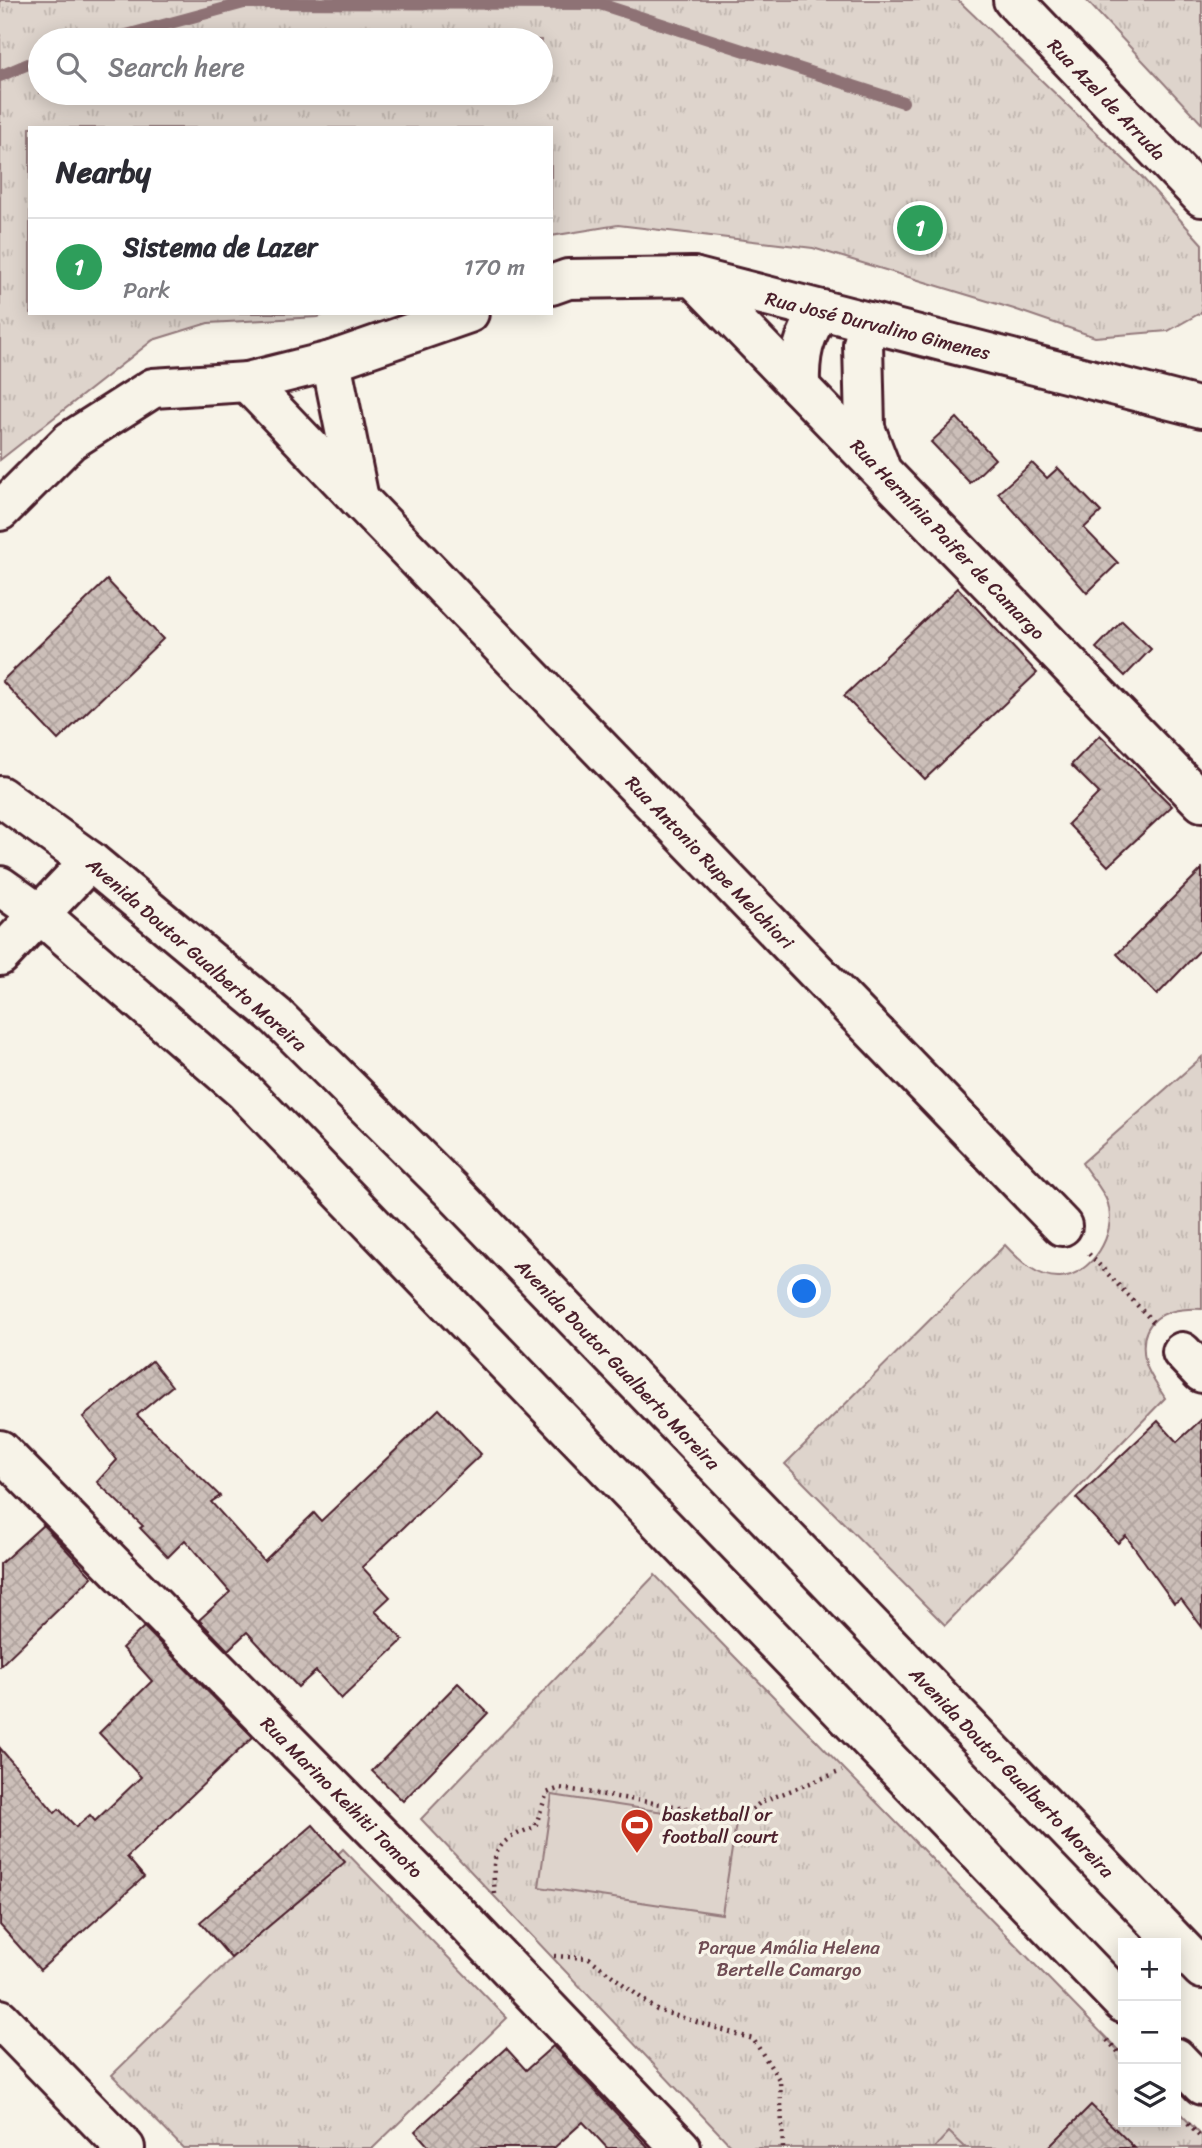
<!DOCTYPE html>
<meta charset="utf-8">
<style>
body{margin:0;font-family:Sriracha,sans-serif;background:#f2f2f3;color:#2b2b33}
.controls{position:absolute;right:21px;bottom:21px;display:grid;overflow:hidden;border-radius:0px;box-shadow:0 4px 18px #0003}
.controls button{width:63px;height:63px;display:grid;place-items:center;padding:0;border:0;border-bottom:2px solid #e1e1e2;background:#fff;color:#2b2b33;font:35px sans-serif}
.you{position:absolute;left:805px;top:1292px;width:24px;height:24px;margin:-18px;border:5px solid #fff;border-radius:50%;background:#1a73e8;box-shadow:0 0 0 10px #1a73e833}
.badge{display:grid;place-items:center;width:46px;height:46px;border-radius:50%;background:#2563eb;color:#fff;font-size:23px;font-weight:700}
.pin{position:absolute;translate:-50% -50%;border:4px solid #fff;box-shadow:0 2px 7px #0006}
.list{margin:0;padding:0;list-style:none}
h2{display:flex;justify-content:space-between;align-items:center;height:91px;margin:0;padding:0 28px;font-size:30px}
h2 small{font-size:23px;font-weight:400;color:#7c7c81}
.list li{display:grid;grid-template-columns:46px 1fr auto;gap:21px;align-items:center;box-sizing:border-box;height:98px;padding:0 28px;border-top:2px solid #e1e1e2}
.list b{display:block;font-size:26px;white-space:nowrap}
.list p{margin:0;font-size:23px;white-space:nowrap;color:#7c7c81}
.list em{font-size:23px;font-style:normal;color:#7c7c81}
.icon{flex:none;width:38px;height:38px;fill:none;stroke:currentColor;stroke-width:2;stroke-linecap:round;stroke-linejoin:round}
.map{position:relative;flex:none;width:1202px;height:2148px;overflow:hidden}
.search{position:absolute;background:#fff;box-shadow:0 4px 18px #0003;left:28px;top:28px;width:525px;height:77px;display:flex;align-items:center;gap:18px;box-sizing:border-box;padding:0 24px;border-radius:38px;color:#7c7c81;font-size:26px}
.panel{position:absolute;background:#fff;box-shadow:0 4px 18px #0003;left:28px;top:126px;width:525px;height:189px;border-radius:0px}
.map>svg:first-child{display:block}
.park{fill:url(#park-tufts);stroke:#947a7c;stroke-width:2;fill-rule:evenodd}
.pitch{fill:#ded4cc;stroke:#947a7c;stroke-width:2}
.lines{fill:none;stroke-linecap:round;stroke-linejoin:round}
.stream{stroke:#8e7275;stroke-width:12}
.building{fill:url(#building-cross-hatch);stroke:#4a1f2b;stroke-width:2}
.street-casing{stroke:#4a1f2b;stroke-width:44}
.path{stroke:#4a1f2b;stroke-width:4.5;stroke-dasharray:2 5;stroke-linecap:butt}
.street{stroke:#f7f3e8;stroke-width:38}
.labels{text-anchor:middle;stroke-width:7;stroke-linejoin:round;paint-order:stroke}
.street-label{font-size:19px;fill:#4a1f2b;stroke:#f7f3e8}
.poi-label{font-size:19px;fill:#4a1f2b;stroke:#f7f3e8;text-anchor:start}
.park-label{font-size:19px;fill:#6f4c53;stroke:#f7f3e8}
</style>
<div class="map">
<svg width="1202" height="2148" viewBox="0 0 1202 2148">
<defs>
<pattern id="park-tufts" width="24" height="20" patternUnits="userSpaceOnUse" patternTransform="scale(1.75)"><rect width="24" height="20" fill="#ded4cc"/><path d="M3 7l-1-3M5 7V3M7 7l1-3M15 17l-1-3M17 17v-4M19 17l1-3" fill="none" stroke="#c0b6af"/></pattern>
<pattern id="building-cross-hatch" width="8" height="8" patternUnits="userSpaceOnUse" patternTransform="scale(1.75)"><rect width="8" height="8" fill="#ccbfb9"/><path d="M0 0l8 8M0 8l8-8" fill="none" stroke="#b1a49f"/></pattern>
</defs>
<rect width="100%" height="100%" fill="#f7f3e8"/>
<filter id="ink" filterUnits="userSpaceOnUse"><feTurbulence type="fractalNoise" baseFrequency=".0143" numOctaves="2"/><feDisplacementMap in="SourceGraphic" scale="14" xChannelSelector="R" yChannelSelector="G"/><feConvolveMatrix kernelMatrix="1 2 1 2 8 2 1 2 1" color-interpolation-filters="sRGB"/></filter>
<g filter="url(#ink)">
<!-- park -->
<g class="park">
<path d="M 0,0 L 958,0 L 1141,176 L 1202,244 L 1202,312 L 1168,331 L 1095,337 L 1014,309 L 813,248 L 618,225 L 551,236 L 551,128 L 30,128 L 30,313 L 328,313 L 318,317 L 208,323 L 153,340 L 0,460 ZM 40,40 L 541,40 L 541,93 L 40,93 Z"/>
<path d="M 1086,0 L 1202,0 L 1202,124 Z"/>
<path d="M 1202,1057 L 1202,1309 C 1164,1307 1135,1320 1146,1364 C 1149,1375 1159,1388 1165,1398 L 945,1625 L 785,1464 L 1005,1245 C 1019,1260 1037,1278 1060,1277 C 1092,1275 1117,1234 1108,1204 C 1104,1190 1089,1175 1082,1163 Z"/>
<path d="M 655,1575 L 1123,2055 L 1123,2122 L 1176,2122 L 1176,2109 L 1202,2136 L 1202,2148 L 733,2148 L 421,1819 Z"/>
<path d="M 343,1849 L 507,2018 L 373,2148 L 183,2148 L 112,2075 Z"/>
</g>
<!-- pitch -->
<g class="pitch">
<path d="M 552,1795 L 736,1823 L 722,1914 L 539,1887 Z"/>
<path d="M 949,2132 L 966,2148 L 934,2148 Z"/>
</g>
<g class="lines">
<!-- stream -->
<g class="stream">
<path d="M 108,40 L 244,3 L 600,4 L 903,102"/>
<path d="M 0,76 L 40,59"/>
</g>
</g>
<!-- building -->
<g class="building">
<path d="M 957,418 L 995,459 L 970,483 L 931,442 Z"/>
<path d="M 1032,463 L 1047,478 L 1058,468 L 1101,512 L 1084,528 L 1118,563 L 1087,593 L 998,493 Z"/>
<path d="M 107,580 L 163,639 L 58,740 L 2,681 Z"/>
<path d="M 958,588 L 1037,673 L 925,779 L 844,696 Z"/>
<path d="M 1122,621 L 1151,649 L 1125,676 L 1096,648 Z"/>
<path d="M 1100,735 L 1172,806 L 1108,866 L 1068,824 L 1099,793 L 1071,765 Z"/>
<path d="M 1202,869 L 1202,948 L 1157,995 L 1117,954 Z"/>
<path d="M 152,1361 L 172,1386 L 137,1415 L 220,1496 L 211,1502 L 264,1561 L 314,1513 L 321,1521 L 439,1409 L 481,1454 L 362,1567 L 390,1597 L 375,1611 L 403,1640 L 341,1699 L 316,1671 L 298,1687 L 247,1632 L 228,1650 L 199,1620 L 230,1592 L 185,1540 L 168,1557 L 140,1528 L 143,1526 L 97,1482 L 117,1460 L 83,1417 Z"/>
<path d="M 1202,1419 L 1202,1627 L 1181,1599 L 1174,1603 L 1126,1536 L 1118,1543 L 1076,1498 L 1158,1421 L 1177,1442 Z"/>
<path d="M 43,1525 L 92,1577 L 0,1666 L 0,1564 Z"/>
<path d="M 144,1627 L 253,1737 L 127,1857 L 144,1877 L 40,1970 L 0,1925 L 0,1748 L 55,1813 L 59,1809 L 76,1827 L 90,1815 L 95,1821 L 141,1777 L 99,1733 L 152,1681 L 122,1648 Z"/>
<path d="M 458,1683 L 488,1713 L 403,1801 L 372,1771 Z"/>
<path d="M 313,1825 L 345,1862 L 231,1958 L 200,1922 Z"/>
<path d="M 553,2046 L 649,2148 L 607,2148 L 583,2122 L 554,2148 L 430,2148 L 415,2131 L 506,2048 L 526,2070 Z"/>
<path d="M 1091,2105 L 1135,2148 L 1048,2148 Z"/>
</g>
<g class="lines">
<defs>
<g id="street">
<path d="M 1013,0 L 1202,197"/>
<path d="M 693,277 L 1202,802"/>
<path d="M 551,285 L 568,279 L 693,277 L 1202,408"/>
<path d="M 869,322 L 863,344 L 865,428 L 879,464"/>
<path d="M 247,382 L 359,499 L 331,361"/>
<path d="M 800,387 C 799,356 803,334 822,310"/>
<path d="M 359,499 L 1062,1226"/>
<path d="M 0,511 L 70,441 L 153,388 L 247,382 L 331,361 L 469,313"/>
<path d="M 0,796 L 90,861 L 276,1016 L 450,1189 L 1202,1969"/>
<path d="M 0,886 L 41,915 L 245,1092 L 1123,2003"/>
<path d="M 0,956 L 90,861"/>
<path d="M 1182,1352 L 1202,1373"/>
<path d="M 0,1450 L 444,1900 L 681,2148"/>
<path d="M 0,2019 L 125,2148"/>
<path d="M 1176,2058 L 1202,2085"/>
</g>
</defs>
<!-- street casing -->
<use href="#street" class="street-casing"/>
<!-- path -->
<g class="path">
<path d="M 1089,1254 L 1155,1324"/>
<path d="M 495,1894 C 491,1852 494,1841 535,1827 L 547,1793 L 560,1788 L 743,1817 L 761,1802 L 842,1771"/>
<path d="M 554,1956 L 589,1958 L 657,2010 L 753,2039 L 780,2081 L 783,2148"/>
<path d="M 1107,2040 L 1123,2057"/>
<path d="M 1188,2124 L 1202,2139"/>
</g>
<!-- street -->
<use href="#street" class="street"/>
</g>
</g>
<!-- icons -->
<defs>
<symbol id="stadium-pin" viewBox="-11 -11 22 30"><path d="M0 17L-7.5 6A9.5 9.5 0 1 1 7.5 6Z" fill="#c8321e" stroke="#f7f3e8"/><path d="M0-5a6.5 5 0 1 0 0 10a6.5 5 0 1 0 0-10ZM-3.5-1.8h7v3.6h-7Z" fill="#fff"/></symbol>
</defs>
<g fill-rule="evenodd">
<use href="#stadium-pin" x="618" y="1806" width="38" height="52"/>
</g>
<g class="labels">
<!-- street labels -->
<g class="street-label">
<text transform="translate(1107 99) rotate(46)" y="7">Rua Azel de Arruda</text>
<text transform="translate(878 325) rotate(14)" y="7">Rua José Durvalino Gimenes</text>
<text transform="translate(948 539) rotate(46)" y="7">Rua Hermínia Paifer de Camargo</text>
<text transform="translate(710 862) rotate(46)" y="7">Rua Antonio Rupe Melchiori</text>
<text transform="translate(197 954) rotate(41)" y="7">Avenida Doutor Gualberto Moreira</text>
<text transform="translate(618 1364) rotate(46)" y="7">Avenida Doutor Gualberto Moreira</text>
<text transform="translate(1012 1772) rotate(46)" y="7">Avenida Doutor Gualberto Moreira</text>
<text transform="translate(342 1797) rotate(45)" y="7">Rua Marino Keihiti Tomoto</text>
</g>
<!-- poi labels -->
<g class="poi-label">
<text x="662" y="1821">basketball or<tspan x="662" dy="22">football court</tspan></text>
</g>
<!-- park labels -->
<g class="park-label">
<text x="789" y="1954">Parque Amália Helena<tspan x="789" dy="22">Bertelle Camargo</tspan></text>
</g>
</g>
</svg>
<div class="controls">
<button>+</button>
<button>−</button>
<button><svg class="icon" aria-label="layers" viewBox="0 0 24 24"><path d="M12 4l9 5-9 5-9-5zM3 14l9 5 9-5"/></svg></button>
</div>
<div class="you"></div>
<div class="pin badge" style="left:920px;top:228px;background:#2e9e5b">1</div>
<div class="search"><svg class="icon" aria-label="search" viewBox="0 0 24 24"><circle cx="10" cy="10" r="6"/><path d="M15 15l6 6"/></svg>Search here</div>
<section class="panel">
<h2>Nearby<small></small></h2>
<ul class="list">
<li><span class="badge" style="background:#2e9e5b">1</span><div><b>Sistema de Lazer</b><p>Park</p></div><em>170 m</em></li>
</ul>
</section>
</div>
